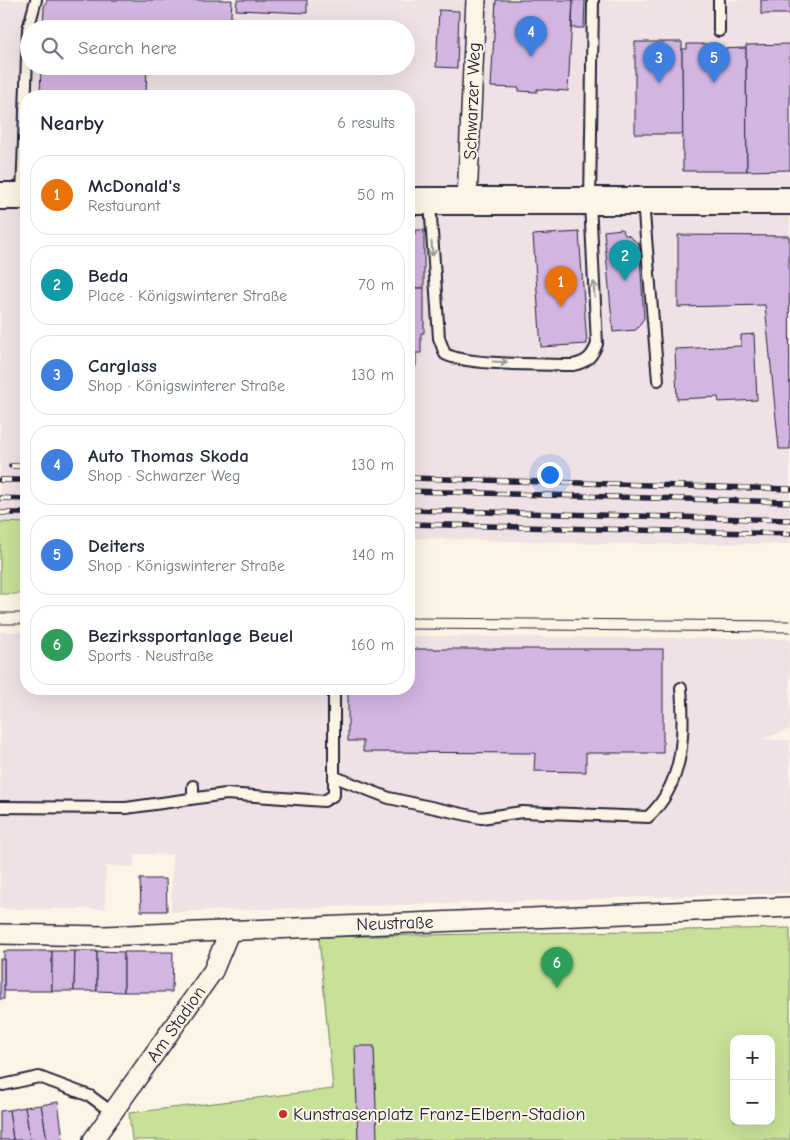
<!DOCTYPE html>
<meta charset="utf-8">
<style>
body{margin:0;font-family:"Comic Neue",sans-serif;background:#f2f2f3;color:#1f2937}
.controls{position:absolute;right:15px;bottom:15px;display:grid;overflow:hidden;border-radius:10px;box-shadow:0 5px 20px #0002}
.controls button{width:45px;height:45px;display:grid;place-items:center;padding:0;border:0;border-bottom:1px solid #e0e1e3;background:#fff;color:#1f2937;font:25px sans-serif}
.you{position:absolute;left:549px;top:474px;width:18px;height:18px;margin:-12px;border:4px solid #fff;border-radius:50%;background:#1a73e8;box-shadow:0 0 0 8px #1a73e833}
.badge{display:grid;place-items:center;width:32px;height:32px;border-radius:50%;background:#c8321e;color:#fff;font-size:16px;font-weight:700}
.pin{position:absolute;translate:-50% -41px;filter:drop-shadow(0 1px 2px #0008)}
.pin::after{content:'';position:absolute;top:26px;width:18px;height:15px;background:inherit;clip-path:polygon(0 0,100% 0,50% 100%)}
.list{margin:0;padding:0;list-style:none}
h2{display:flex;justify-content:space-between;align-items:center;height:65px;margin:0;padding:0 20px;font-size:21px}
h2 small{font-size:16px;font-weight:400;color:#747a83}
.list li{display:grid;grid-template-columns:32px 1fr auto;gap:15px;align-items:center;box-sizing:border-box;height:80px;margin:0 10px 10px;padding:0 10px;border:1px solid #e0e1e3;border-radius:20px}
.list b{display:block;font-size:19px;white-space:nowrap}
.list p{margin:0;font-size:16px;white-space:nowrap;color:#747a83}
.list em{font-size:16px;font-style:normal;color:#747a83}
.icon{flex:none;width:28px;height:28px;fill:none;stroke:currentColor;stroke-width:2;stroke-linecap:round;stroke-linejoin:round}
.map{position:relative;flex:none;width:790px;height:1140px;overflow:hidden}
.search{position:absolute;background:#fff;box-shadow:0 5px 20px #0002;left:20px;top:20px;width:395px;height:55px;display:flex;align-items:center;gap:12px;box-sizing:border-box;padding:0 18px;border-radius:28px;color:#747a83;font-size:19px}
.panel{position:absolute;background:#fff;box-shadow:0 5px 20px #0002;left:20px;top:90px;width:395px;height:605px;border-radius:20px}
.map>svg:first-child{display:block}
.built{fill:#f0e2e4;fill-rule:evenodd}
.green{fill:#c7e198;stroke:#74826a;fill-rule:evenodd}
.building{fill:#d3b5e2;stroke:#22223b}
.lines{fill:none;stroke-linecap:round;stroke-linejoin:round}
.service-casing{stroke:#22223b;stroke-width:14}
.minor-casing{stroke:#22223b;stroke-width:22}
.secondary-casing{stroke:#22223b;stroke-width:30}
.service{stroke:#fcf5e5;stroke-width:10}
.minor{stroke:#fcf5e5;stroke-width:19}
.secondary{stroke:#fcf5e5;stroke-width:26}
.tram{stroke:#22223b;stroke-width:1}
.rail-casing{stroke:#22223b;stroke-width:5.5}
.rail{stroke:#fcf5e5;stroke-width:4;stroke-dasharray:11;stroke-linecap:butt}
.oneway{stroke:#9a9698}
.poi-dot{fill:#c8321e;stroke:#fcf5e5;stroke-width:2}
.labels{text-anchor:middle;stroke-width:4;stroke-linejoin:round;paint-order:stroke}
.street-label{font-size:18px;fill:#22223b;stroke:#fcf5e5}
.poi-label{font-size:18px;fill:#22223b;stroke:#fcf5e5;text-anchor:start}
</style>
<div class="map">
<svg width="790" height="1140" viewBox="0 0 790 1140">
<rect width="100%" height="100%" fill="#fcf5e5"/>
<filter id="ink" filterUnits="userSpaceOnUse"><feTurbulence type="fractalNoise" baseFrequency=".02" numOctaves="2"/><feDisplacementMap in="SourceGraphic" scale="10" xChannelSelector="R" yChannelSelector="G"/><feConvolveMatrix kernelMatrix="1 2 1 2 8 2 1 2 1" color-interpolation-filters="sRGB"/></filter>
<g filter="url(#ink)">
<!-- built -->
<g class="built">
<path d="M 0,0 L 790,0 L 790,544 L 610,544 L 409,538 L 409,96 L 26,96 L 26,523 L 0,522 ZM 29,29 L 406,29 L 406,66 L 29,66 Z"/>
<path d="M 0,632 L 26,632 L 26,689 L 409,689 L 409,636 L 790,639 L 790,729 L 764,739 L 790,740 L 790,893 L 171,912 L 172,855 L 135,854 L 134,867 L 106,866 L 105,909 L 0,909 Z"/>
</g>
<!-- green -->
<g class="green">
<path d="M 0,522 L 26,523 L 26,594 L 0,594 Z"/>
<path d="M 790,928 L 790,1140 L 132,1140 L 129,1113 L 333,1089 L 319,937 ZM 734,1039 L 771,1039 L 771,1121 L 734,1121 Z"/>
</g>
<!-- building -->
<g class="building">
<path d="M 47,0 L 232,0 L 230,29 L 43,29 L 44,7 Z"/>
<path d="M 237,0 L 307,0 L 307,13 L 236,10 Z"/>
<path d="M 496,0 L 573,0 L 568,91 L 537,89 L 537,92 L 519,91 L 519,88 L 491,87 Z"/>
<path d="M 573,0 L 585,0 L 584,28 L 572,28 Z"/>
<rect x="761" y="0" width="29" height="14"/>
<path d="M 439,10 L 459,11 L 457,68 L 436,67 Z"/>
<path d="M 635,42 L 682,42 L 683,134 L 635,134 Z"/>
<path d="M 687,44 L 717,44 L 717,49 L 746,48 L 747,171 L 683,171 L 682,49 L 687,49 Z"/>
<path d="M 790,44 L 790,170 L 747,171 L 746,45 Z"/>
<path d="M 41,66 L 147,66 L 146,96 L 40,96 Z"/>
<path d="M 622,229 L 625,235 L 628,235 L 639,244 L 644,318 L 636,330 L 613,332 L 604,231 Z"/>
<path d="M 415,230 L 424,230 L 424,288 L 409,288 L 409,234 L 415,234 Z"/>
<path d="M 579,232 L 587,344 L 541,347 L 533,235 Z"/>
<path d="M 678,235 L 789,236 L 790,449 L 779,449 L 765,305 L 678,307 Z"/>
<path d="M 409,288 L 424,288 L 424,333 L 421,333 L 421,353 L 416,353 L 416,366 L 409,366 Z"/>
<path d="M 754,334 L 757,400 L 719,402 L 718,397 L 677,399 L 675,349 L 741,346 L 741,335 Z"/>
<path d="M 409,649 L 663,649 L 663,753 L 586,753 L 586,772 L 534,771 L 535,753 L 363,752 L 363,741 L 348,741 L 348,689 L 409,689 Z"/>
<path d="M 140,879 L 166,879 L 167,911 L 141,911 Z"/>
<rect x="4" y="951" width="48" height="40"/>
<path d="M 52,951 L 75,951 L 74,991 L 52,991 Z"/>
<path d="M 75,951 L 97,951 L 97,991 L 74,991 Z"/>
<path d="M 97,951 L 124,952 L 124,992 L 97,991 Z"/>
<path d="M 124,952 L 173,952 L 172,992 L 124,992 Z"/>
<rect x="0" y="959" width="4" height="40"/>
<path d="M 355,1046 L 374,1046 L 377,1140 L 358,1140 Z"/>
<path d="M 58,1102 L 63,1139 L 47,1140 L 41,1105 Z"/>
<path d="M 41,1105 L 47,1140 L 30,1140 L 25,1107 Z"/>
<path d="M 25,1107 L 30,1140 L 13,1140 L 9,1110 Z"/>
<path d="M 9,1110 L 13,1140 L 0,1140 L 0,1111 Z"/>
</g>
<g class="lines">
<defs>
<g id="service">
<path d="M 719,31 L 719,0"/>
<path d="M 22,195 L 28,29 L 36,0"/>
<path d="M 430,202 L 439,338 L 445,354 C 468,366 544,364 573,365 C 587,362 592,357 597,344 L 590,202 L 593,0"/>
<path d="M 643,202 L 658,380"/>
<path d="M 335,777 L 389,798 L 481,818 L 522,812 L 648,817 C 684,784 685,733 681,688"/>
<path d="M 193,786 L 193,798"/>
<path d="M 0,807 L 126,808 L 226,794 L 324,801 L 334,795 L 334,689"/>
<path d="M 3,1085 L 39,1077 L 90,1096 L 113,1113"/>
</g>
<g id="minor">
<path d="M 467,201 L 476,0"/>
<path d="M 0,934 L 104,936 L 790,907"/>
<path d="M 93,1140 L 213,971 L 230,930"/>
</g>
<g id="secondary">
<path d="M 0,196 L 26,196"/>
<path d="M 409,201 L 790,201"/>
</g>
</defs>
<!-- service casing -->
<use href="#service" class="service-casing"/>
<!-- minor casing -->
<use href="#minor" class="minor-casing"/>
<!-- secondary casing -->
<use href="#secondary" class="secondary-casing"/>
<!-- service -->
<use href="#service" class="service"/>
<!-- minor -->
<use href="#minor" class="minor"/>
<!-- secondary -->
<use href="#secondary" class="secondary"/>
<!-- tram -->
<g class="tram">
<path d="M 0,613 L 26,613"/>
<path d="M 409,618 L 790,621"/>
<path d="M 0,624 L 26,624"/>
<path d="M 409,629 L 790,632"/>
</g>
<defs>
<g id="rail">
<path d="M 11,466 L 26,466"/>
<path d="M 409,478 L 790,489"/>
<path d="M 0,480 L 26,480"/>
<path d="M 409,491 L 790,502"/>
<path d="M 0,498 L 26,499"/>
<path d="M 409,510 L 790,520"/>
<path d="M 0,513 L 26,513"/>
<path d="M 409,524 L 790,534"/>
</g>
</defs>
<!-- rail casing -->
<use href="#rail" class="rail-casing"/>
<!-- rail -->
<use href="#rail" class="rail"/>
</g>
<!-- one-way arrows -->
<defs><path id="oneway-shaft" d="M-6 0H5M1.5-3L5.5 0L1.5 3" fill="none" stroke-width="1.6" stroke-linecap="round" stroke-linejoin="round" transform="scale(1.25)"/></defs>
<g class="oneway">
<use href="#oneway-shaft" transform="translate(432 249) rotate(86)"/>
<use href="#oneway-shaft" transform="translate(594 289) rotate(-93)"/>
<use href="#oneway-shaft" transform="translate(500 362) rotate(3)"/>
</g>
</g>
<!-- markers -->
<circle class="poi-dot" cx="283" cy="1114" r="5"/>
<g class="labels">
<!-- street labels -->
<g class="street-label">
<text transform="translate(472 101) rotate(-88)" y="6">Schwarzer Weg</text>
<text transform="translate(395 923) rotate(-2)" y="6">Neustraße</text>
<text transform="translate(176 1024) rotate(-55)" y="6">Am Stadion</text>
</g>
<!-- poi labels -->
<g class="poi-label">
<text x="293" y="1120">Kunstrasenplatz Franz-Elbern-Stadion</text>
</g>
</g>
</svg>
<div class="controls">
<button>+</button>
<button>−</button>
</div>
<div class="you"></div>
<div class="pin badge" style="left:561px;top:307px;background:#e8710a">1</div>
<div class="pin badge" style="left:625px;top:281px;background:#0f9aa8">2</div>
<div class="pin badge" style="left:659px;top:83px;background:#3f7fe0">3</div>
<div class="pin badge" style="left:531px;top:57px;background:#3f7fe0">4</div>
<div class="pin badge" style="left:714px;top:83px;background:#3f7fe0">5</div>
<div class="pin badge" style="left:557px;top:988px;background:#2e9e5b">6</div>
<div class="search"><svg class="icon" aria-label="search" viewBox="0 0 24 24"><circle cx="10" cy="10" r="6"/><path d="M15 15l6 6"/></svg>Search here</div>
<section class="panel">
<h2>Nearby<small>6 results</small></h2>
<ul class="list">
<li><span class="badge" style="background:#e8710a">1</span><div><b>McDonald's</b><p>Restaurant</p></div><em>50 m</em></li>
<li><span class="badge" style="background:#0f9aa8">2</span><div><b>Beda</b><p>Place · Königswinterer Straße</p></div><em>70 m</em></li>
<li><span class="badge" style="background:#3f7fe0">3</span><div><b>Carglass</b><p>Shop · Königswinterer Straße</p></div><em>130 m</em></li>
<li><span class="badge" style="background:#3f7fe0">4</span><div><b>Auto Thomas Skoda</b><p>Shop · Schwarzer Weg</p></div><em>130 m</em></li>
<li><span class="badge" style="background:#3f7fe0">5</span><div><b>Deiters</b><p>Shop · Königswinterer Straße</p></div><em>140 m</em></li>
<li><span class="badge" style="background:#2e9e5b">6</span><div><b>Bezirkssportanlage Beuel</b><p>Sports · Neustraße</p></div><em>160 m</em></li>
</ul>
</section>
</div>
